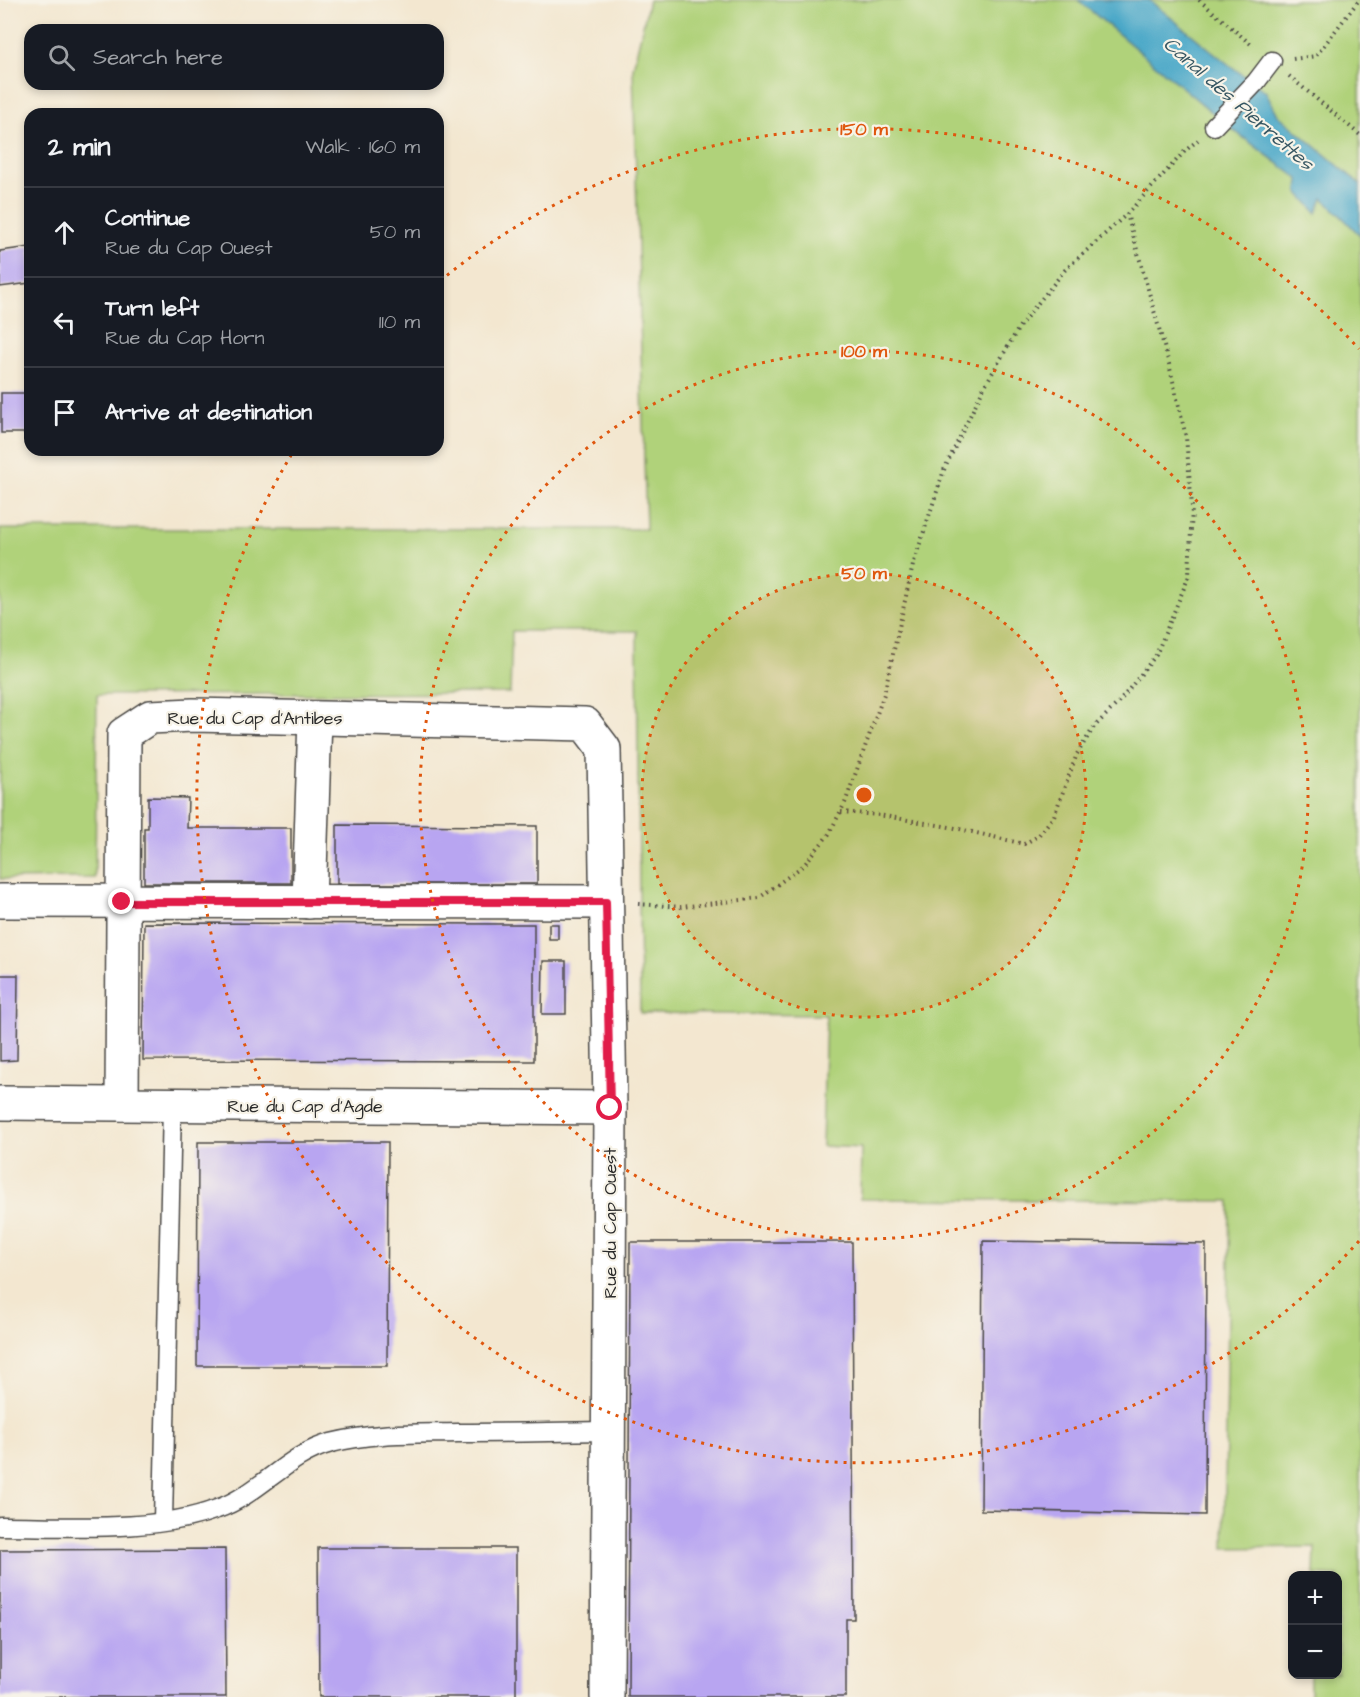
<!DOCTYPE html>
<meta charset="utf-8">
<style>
body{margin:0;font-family:"Architects Daughter",sans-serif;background:#242831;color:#f1f3f6}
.controls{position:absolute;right:18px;bottom:18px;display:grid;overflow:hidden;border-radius:12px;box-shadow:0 3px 9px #0003}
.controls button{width:54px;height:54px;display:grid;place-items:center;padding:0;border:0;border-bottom:2px solid #363941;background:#171b24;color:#f1f3f6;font:30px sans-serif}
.stop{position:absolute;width:18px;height:18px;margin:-14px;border:4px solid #e11d48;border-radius:50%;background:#fff}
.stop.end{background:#e11d48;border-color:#fff;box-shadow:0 2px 6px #0008}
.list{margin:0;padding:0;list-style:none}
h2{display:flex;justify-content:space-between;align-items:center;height:78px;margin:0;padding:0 24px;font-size:26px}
h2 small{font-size:20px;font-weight:400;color:#9ea1a6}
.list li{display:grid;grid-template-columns:39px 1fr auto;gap:18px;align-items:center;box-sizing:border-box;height:90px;padding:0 24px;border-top:2px solid #363941}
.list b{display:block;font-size:22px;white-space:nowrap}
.list p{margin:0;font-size:20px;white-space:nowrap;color:#9ea1a6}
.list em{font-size:20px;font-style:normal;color:#9ea1a6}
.icon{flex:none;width:33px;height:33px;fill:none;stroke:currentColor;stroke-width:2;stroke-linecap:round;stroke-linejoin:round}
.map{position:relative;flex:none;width:1360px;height:1697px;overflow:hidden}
.search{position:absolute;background:#171b24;box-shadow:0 3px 9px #0003;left:24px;top:24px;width:420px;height:66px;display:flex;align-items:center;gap:15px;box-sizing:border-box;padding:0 21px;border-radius:18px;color:#9ea1a6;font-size:22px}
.panel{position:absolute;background:#171b24;box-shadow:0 3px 9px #0003;left:24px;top:108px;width:420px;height:348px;border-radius:18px}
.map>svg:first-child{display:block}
.green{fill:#b0d27a;stroke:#6e7e52;stroke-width:1.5}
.water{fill:#49a7c8;stroke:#3a697a;stroke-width:1.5}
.building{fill:#b8a5f1}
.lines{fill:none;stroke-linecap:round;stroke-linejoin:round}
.service-casing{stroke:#494744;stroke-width:21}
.minor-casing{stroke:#494744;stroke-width:36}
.path{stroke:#494744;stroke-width:4;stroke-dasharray:1.5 4.5;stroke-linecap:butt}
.service{stroke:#fff;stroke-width:18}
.minor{stroke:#fff;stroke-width:33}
.route{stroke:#e11d48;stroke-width:8}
.ring{fill:none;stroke:#df570e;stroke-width:3;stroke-dasharray:3 6}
.labels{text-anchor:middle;stroke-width:4.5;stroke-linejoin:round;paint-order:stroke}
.street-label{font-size:18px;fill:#2b2b2b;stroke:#f7f3e8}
.water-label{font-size:20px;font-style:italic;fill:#365662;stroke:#f7f3e8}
.centre{fill:#df570e;stroke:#f7f3e8;stroke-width:3}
.ring-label{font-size:18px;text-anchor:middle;font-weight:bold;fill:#df570e;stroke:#f7f3e8;stroke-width:4.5;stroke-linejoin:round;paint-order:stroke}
</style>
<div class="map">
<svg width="1360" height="1697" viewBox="0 0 1360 1697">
<rect width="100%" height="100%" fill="#f7f3e8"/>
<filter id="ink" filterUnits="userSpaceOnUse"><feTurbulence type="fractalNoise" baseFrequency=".0167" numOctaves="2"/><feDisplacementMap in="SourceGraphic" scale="12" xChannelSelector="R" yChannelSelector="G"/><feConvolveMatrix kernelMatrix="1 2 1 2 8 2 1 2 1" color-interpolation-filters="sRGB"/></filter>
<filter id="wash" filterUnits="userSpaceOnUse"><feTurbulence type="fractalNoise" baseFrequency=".008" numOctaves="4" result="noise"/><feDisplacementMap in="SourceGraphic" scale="24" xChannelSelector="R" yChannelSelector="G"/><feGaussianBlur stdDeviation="1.35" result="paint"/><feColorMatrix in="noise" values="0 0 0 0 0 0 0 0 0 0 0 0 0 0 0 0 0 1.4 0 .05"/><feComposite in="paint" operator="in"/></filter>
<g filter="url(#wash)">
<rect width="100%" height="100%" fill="#f3e7d0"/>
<!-- green -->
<g class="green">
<path d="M 649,0 L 1078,0 L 1232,129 L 1299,179 L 1317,212 L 1323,198 L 1360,235 L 1360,1697 L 1310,1697 L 1310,1675 L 1338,1674 L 1338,1576 L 1314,1575 L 1315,1547 L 1224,1548 L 1230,1201 L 860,1199 L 861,1148 L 822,1146 L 826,1015 L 640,1013 L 637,631 L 512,631 L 510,693 L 97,695 L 95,878 L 0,879 L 0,529 L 646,529 L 633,68 Z"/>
<path d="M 1149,0 L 1360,0 L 1360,184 L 1278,115 L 1266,92 L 1228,64 Z"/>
</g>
<!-- water -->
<path class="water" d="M 1078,0 L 1149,0 L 1228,64 L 1266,92 L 1278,115 L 1360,184 L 1360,235 L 1323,198 L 1317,213 L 1298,192 L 1299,179 L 1232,129 Z"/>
<g id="blocks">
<!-- building -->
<g class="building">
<path d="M 30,247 L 30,283 L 0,287 L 0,251 Z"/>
<rect x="1" y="393" width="29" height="40"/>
<path d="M 148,797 L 188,798 L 187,828 L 291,828 L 291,883 L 144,883 L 144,828 L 148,828 Z"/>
<path d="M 337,825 L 537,826 L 537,884 L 337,884 Z"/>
<path d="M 144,923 L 534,924 L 534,1061 L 143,1060 Z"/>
<rect x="549" y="924" width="9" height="15"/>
<path d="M 543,961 L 566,961 L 566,1014 L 542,1014 Z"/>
<path d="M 0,975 L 18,975 L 17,1060 L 0,1061 Z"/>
<path d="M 198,1142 L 388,1142 L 387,1366 L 197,1366 Z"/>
<path d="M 983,1241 L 1206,1244 L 1205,1515 L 981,1510 Z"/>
<path d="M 630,1242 L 852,1242 L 854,1619 L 846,1619 L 846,1697 L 628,1697 Z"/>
<path d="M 318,1548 L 516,1548 L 516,1697 L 319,1697 Z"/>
<path d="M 225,1549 L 226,1697 L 0,1697 L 0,1550 Z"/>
</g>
</g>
</g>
<g filter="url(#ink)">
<use href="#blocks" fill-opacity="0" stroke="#494744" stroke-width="1.5"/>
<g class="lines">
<defs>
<g id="service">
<path d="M 1214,126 L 1256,82 L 1272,61"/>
<path d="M 163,1521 L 172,1105"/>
<path d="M 0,1526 C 68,1526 153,1533 217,1509 C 260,1494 286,1455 331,1443 C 373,1432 415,1434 458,1433 C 508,1433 558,1432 609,1431"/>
</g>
<g id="minor">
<path d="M 0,901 L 606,902"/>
<path d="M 309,902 L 315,718"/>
<path d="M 0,1103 L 610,1108"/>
<path d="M 122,1104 L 124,734 L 150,717 L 193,715 L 585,724 L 604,749 L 610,1108 L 607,1697"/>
</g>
</defs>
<!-- service casing -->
<use href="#service" class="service-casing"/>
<!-- minor casing -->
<use href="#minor" class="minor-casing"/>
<!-- path -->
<g class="path">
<path d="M 1199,0 L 1253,46"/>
<path d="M 1293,59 L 1316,56 L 1359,0"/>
<path d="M 1289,76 L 1360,135"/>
<path d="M 841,812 L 879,815 L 955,828 L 1024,844 L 1038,836 L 1054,816 L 1077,754 L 1094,727 L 1119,702 L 1156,655 L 1189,576 L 1192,507 L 1186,437 L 1169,364 L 1127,214"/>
<path d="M 638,904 L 681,907 L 759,898 L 804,865 L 829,834 L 845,803 L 884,694 L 913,565 L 944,470 L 983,389 L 1021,324 L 1065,270 L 1127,214 L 1185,151 L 1198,140"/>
</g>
<!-- service -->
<use href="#service" class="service"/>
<!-- minor -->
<use href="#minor" class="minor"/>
</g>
</g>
<g class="lines" filter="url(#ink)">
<!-- route -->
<path class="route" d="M 122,902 L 606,902 L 610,1108"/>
</g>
<!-- distance rings -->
<circle cx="864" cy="795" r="222" fill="#df570e" fill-opacity=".12"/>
<g class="ring">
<circle cx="864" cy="795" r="222"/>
<circle cx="864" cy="795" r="444"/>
<path d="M1359 1241A666 666 0 0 1 293 452M440 281A666 666 0 0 1 1359 349"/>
</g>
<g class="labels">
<!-- street labels -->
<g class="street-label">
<text x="255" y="724">Rue du Cap d'Antibes</text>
<text x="305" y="1112">Rue du Cap d'Agde</text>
<text transform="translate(610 1223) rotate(-90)" y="6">Rue du Cap Ouest</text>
</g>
<!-- water labels -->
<g class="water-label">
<text transform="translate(1239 103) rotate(41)" y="7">Canal des Pierrettes</text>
</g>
</g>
<circle cx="864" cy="795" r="9" class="centre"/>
<g class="ring-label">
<text x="864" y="135">150 m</text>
<text x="864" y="357">100 m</text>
<text x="864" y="579">50 m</text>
</g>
</svg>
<div class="controls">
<button>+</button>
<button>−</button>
</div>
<div class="stop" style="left:610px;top:1108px"></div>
<div class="stop end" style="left:122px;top:902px"></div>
<div class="search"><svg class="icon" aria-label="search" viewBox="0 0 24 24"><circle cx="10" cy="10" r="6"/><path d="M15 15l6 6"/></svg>Search here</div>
<section class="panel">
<h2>2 min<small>Walk · 160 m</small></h2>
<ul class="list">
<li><svg class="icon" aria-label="ahead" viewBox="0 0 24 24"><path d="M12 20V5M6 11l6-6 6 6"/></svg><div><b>Continue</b><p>Rue du Cap Ouest</p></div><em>50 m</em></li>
<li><svg class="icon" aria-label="left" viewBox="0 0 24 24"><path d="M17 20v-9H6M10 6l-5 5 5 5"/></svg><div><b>Turn left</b><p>Rue du Cap Horn</p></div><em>110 m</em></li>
<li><svg class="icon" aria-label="arrive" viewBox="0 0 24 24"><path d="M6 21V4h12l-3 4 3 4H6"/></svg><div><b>Arrive at destination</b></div></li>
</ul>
</section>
</div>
